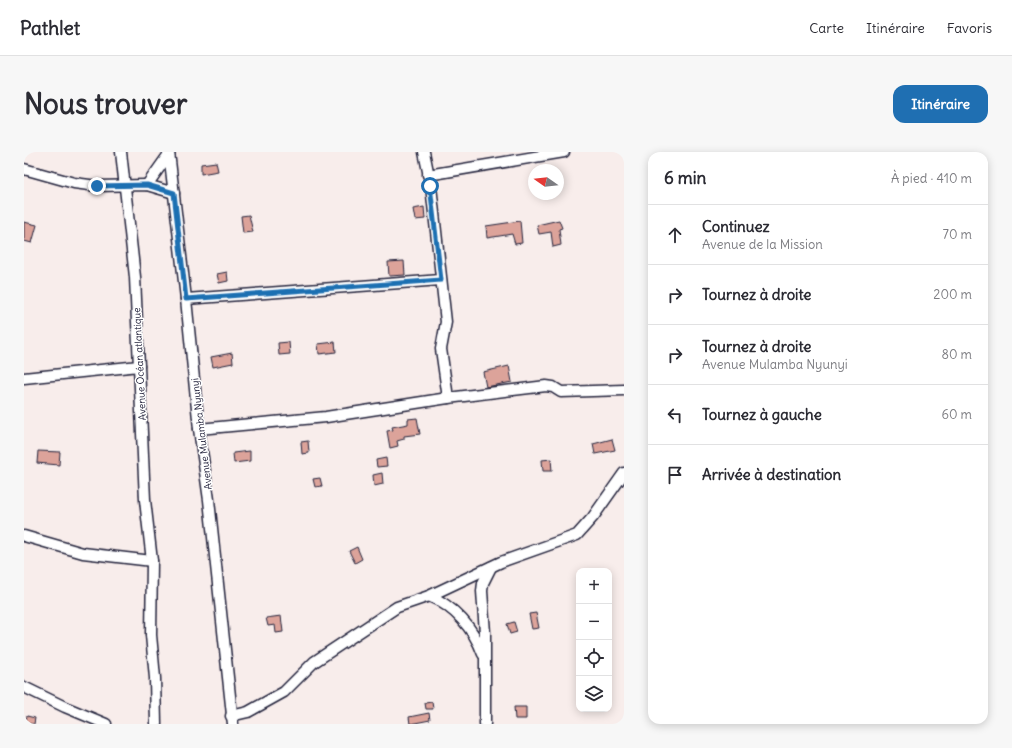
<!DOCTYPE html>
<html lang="fr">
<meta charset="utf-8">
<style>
body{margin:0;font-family:Delius,sans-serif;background:#f7f7f7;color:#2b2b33}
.controls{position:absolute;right:12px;bottom:12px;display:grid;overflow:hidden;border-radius:8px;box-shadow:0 2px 10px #0003}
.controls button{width:36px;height:36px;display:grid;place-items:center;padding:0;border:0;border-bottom:1px solid #e1e1e2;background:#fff;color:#2b2b33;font:20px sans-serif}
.compass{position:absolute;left:504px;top:12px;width:36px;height:36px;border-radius:50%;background:#fff;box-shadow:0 2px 10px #0003;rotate:284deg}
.stop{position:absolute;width:12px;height:12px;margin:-9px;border:3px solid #1f6fb2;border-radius:50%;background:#fff}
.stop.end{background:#1f6fb2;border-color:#fff;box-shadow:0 1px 4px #0008}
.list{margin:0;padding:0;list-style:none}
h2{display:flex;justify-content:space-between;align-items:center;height:52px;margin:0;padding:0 16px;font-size:17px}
h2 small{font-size:13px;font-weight:400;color:#7c7c81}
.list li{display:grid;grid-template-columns:26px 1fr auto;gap:12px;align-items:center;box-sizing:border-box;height:60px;padding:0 16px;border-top:1px solid #e1e1e2}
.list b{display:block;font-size:15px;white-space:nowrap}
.list p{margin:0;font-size:13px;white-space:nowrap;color:#7c7c81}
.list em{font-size:13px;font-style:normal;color:#7c7c81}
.icon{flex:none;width:22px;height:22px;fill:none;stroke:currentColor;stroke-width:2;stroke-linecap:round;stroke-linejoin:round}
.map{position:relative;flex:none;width:600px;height:572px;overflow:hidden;border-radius:12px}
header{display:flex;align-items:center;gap:24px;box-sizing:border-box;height:56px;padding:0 20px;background:#fff;border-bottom:1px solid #e1e1e2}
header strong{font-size:19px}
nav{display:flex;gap:22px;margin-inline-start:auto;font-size:14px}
.intro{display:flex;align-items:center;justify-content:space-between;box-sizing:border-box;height:96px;padding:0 24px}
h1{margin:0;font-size:28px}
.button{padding:10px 18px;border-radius:12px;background:#1f6fb2;color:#fff;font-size:14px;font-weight:700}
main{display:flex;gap:24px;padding:0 24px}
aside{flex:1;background:#fff;border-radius:12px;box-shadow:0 2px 10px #0003}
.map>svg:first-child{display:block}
.building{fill:#dca39a;stroke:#22223b}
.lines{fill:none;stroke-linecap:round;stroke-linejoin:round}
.street-casing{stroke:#22223b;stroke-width:13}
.street{stroke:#fff;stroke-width:10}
.route{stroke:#1f6fb2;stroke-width:5}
.labels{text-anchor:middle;stroke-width:3;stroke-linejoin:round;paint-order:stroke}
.street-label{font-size:10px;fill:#22223b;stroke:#fff}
</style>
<header>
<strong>Pathlet</strong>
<nav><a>Carte</a><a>Itinéraire</a><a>Favoris</a></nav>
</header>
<div class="intro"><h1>Nous trouver</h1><a class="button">Itinéraire</a></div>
<main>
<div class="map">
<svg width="600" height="572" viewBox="0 0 600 572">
<rect width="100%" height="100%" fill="#f8edeb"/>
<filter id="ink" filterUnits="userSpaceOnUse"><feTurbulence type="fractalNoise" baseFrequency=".025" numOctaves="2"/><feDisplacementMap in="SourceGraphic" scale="8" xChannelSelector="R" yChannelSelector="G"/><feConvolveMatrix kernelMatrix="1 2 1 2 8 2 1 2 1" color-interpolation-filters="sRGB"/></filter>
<g filter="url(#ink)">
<!-- building -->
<g class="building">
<path d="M 192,10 L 194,19 L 177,22 L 177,12 Z"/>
<path d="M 400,55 L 401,67 L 391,68 L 389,57 Z"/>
<path d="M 225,63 L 229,80 L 219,81 L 217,64 Z"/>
<path d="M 535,68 L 538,76 L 535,77 L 537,93 L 529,95 L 527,80 L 515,82 L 513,73 Z"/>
<path d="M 496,69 L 498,91 L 491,92 L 488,82 L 463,86 L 462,74 Z"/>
<path d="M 0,70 L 13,73 L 8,91 L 0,89 Z"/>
<path d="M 380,109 L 381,123 L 365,124 L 364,110 Z"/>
<path d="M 203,120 L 204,129 L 195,131 L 193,122 Z"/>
<path d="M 265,190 L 266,202 L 255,203 L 254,191 Z"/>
<path d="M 311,190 L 312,200 L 295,202 L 294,192 Z"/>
<path d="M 208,201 L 209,211 L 189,215 L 187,205 Z"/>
<path d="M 485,214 L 488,230 L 462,235 L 459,220 Z"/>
<path d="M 393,266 L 396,282 L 380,284 L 380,287 L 373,289 L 374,294 L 366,296 L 363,279 L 369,278 L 368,275 L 384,272 L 384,267 Z"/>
<path d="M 588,287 L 591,298 L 571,302 L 569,292 Z"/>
<path d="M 284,289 L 285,301 L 278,302 L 277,290 Z"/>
<path d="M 14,299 L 36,300 L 35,313 L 13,311 Z"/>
<path d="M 226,299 L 226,309 L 210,311 L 209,301 Z"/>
<path d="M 362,306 L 363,314 L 353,315 L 352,308 Z"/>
<path d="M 527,307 L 528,319 L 519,319 L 518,308 Z"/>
<path d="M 358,321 L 359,332 L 350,334 L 349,323 Z"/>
<path d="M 296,326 L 298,334 L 291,335 L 289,327 Z"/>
<path d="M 333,395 L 338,407 L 331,411 L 325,399 Z"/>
<path d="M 512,461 L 515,476 L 508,477 L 505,462 Z"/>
<path d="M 257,464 L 259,480 L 252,481 L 251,473 L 244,474 L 242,466 Z"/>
<path d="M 490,470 L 493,480 L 486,482 L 483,472 Z"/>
<path d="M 408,550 L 409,557 L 402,557 L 401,551 Z"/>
<path d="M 490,555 L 502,555 L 502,567 L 491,567 Z"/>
<path d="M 405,561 L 406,568 L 386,572 L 385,565 Z"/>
<path d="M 3,564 L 11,566 L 10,572 L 1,572 Z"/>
</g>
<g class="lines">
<defs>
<g id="street">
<path d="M 97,0 L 111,125 L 121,348 L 128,409 L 127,483 L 131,526 L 132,572"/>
<path d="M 145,0 L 162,147 L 175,277 L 185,348 L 209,572"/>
<path d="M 400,0 L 407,34 L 422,170 L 417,197 L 424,246"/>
<path d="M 0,17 L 50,31 L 73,34 L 123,33 L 150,41"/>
<path d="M 404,23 L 540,0"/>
<path d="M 123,33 L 145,2"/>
<path d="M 162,147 L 417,128"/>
<path d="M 0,226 L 115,214"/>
<path d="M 175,277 L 302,265 L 424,246 L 522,234 L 529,235 L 537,240 L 600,238"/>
<path d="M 0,384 L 59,401 L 128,409"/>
<path d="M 405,444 C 430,454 450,477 459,502"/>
<path d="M 0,535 L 41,555 L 82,572"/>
<path d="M 207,564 L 224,560 L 260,540 L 290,510 L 373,455 L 405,444 L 477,410 L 553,383 L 569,365 L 600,321"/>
<path d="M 461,572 L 461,481 L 458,439 L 459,431 L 467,415"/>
</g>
</defs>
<!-- street casing -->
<use href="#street" class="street-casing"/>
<!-- street -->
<use href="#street" class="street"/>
</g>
</g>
<g class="lines" filter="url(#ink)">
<!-- route -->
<path class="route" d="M 73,34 L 123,33 L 150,41 L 162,147 L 417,128 L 406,34"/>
</g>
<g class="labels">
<!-- street labels -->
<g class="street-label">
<text transform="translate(115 212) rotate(-93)" y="4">Avenue Océan atlantique</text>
<text transform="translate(177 282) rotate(-97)" y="4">Avenue Mulamba Nyunyi</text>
</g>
</g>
</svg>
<div class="controls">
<button>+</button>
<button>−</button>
<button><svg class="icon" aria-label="locate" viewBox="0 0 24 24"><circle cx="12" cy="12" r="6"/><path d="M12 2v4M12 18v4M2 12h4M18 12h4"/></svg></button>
<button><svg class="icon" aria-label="layers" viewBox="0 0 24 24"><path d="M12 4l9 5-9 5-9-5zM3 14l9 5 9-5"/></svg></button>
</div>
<svg class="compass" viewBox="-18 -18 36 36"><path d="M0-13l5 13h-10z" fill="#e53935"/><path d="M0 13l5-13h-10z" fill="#7c7c81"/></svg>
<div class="stop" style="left:406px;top:34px"></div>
<div class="stop end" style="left:73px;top:34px"></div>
</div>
<aside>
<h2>6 min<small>À pied · 410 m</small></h2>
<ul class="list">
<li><svg class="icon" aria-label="ahead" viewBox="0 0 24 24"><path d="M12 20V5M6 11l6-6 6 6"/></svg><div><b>Continuez</b><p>Avenue de la Mission</p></div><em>70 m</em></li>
<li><svg class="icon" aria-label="right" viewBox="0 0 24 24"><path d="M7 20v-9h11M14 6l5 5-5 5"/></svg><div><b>Tournez à droite</b></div><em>200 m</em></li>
<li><svg class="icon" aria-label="right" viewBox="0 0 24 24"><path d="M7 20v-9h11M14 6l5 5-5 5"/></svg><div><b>Tournez à droite</b><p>Avenue Mulamba Nyunyi</p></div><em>80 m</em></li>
<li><svg class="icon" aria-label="left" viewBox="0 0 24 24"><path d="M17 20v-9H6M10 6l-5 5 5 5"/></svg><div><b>Tournez à gauche</b></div><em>60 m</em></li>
<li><svg class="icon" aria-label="arrive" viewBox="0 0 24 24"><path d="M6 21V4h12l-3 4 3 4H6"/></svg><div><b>Arrivée à destination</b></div></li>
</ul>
</aside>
</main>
